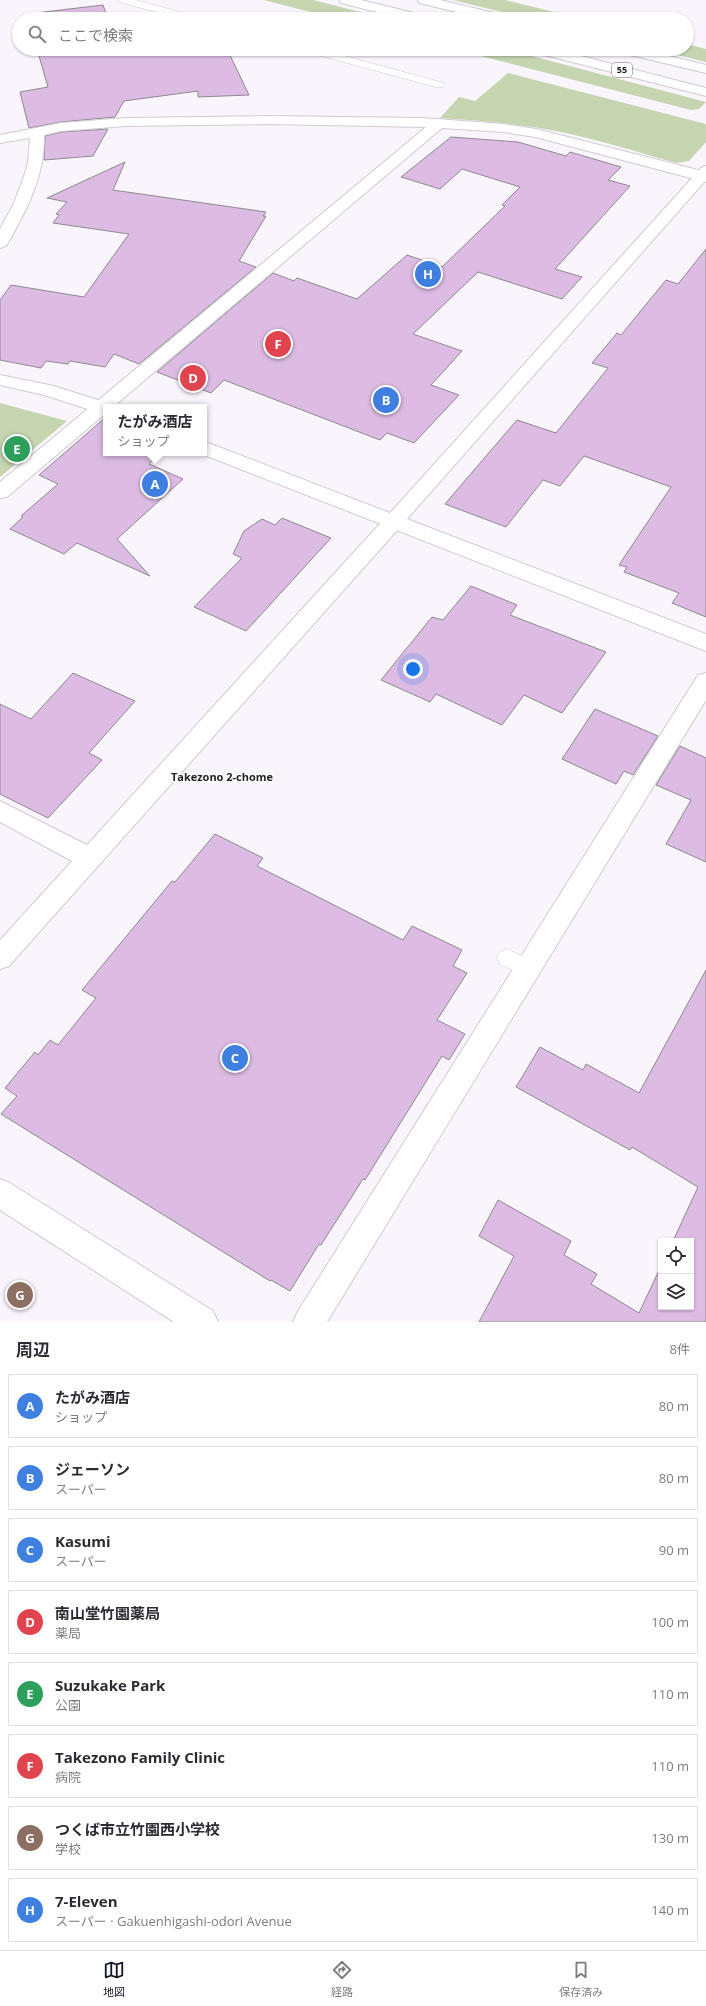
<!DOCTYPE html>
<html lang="ja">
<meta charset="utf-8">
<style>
body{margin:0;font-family:"Open Sans","Noto Sans JP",sans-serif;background:#f7f7f7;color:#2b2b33}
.controls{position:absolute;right:12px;bottom:12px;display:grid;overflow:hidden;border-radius:0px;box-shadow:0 1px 3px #0004}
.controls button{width:36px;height:36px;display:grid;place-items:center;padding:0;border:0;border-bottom:1px solid #e1e1e2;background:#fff;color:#2b2b33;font:20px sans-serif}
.you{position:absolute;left:413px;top:669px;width:14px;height:14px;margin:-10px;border:3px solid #fff;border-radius:50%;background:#1a73e8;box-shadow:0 0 0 6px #1a73e833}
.badge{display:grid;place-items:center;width:26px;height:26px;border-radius:50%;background:#111827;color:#fff;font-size:13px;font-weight:700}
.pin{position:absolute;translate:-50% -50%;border:2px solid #fff;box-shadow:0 1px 4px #0006}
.popup{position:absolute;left:103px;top:404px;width:104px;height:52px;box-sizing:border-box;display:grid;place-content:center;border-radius:0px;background:#fff;filter:drop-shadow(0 1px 3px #0005);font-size:13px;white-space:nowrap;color:#7c7c81}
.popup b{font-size:15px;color:#2b2b33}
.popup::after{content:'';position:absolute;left:50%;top:100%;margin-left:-8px;border:8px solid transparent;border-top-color:#fff}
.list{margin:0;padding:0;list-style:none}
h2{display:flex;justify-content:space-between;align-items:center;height:52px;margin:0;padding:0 16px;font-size:17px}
h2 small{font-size:13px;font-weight:400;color:#7c7c81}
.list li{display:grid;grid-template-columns:26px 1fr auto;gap:12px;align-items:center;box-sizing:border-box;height:64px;margin:0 8px 8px;padding:0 8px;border:1px solid #e1e1e2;border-radius:0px}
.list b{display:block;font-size:15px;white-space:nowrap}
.list p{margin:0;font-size:13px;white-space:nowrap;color:#7c7c81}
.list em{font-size:13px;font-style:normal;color:#7c7c81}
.icon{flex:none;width:22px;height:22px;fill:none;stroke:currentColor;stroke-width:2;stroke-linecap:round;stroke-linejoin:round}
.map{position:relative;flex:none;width:706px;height:1322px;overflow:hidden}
.search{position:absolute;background:#fff;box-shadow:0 1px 3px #0004;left:12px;right:12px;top:12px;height:44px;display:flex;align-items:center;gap:10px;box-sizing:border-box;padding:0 14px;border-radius:22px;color:#7c7c81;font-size:15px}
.sheet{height:628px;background:#fff}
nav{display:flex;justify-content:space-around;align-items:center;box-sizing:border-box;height:56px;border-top:1px solid #e1e1e2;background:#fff;font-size:11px;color:#7c7c81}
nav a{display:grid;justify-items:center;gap:2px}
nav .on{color:#111827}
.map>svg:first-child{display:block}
.green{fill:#c4d5b0}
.building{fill:#ddbce4;stroke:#8e888f}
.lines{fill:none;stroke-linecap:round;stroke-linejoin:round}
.lane-casing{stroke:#d0cad2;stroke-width:1}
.street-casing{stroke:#d0cad2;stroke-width:2}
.secondary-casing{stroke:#d0cad2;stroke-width:2}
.primary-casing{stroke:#d0cad2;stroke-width:2}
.lane{fill:#fff;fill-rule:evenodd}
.street{fill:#fff;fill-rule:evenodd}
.secondary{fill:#fff;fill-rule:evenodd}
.primary{fill:#fff;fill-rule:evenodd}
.labels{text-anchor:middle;stroke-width:3;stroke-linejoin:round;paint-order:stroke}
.shield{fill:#fff;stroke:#666466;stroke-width:1}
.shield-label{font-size:9px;font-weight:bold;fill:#242124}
.neighbourhood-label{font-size:11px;font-weight:bold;fill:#242124;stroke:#fff}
</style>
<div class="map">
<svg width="706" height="1322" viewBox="0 0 706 1322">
<rect width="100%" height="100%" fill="#faf4fc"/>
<!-- green -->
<g class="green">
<path d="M 264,0 L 313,0 L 388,19 L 337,19 Z"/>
<path d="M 453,0 L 505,0 L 583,19 L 530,19 Z"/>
<path d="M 687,44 L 706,49 L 706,62 L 653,49 L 687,49 Z"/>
<path d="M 453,49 L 505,49 L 706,102 L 699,109 L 691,110 Z"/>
<path d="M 508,73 L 706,124 L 706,142 L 689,161 L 676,163 C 641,153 606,142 570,134 C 527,124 483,121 440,118 L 459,97 L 475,101 Z"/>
<path d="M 0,403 L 67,421 L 0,477 Z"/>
</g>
<!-- building -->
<g class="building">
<path d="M 103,5 L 108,19 L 29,19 L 27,14 Z"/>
<path d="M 37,49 L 227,49 L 249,95 L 198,97 L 198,91 L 124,101 L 115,117 L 61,122 L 29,128 L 20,92 L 48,87 Z"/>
<path d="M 108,129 L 93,156 L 44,160 L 45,136 L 61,132 Z"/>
<path d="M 451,137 L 518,142 L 566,156 L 570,152 L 621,167 L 608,180 L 630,186 L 555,269 L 582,277 L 562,299 L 478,272 L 413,334 L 462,351 L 431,385 L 459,395 L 414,443 L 387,433 L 380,440 L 224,380 L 211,393 L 157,372 L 273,273 L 294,281 L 297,278 L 357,299 L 407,255 L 442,267 L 505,206 L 502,205 L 520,187 L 462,169 L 440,189 L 401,177 Z"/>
<path d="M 125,162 L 113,190 L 266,212 L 263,216 L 266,216 L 239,261 L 256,267 L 139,364 L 114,354 L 105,367 L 70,361 L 68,364 L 46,361 L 41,368 L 0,360 L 0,300 L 11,285 L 84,297 L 129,234 L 53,223 L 59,215 L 56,214 L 67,202 L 47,198 Z"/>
<path d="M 706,249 L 706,617 L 672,603 L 679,593 L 624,572 L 627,567 L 619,565 L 671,487 L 584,456 L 560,486 L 543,480 L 506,527 L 445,504 L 517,420 L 556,433 L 608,368 L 592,363 L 617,333 L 621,335 L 666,280 L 678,284 Z"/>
<path d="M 106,417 L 106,453 L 161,453 L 149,464 L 183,479 L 117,539 L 150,576 L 77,543 L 64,554 L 10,529 L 23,517 L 21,516 L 58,484 L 39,475 Z"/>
<path d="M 282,518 L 331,538 L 246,631 L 194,607 L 242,558 L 233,554 L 244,531 L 262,519 L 275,525 Z"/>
<path d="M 471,586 L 517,605 L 510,615 L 606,652 L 562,713 L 524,695 L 502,725 L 436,694 L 430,702 L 381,680 L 432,617 L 443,620 Z"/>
<path d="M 73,673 L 135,701 L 89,753 L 102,760 L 48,818 L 0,794 L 0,704 L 31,719 Z"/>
<path d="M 595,709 L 658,736 L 633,775 L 624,771 L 616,784 L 562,759 Z"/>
<path d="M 680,746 L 706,758 L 706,862 L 666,844 L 691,800 L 656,785 Z"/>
<path d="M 215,834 L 263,858 L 257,866 L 403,940 L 412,926 L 462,950 L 453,966 L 467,973 L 437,1020 L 465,1034 L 449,1060 L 442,1056 L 365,1180 L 363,1179 L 321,1245 L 319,1244 L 290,1291 L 271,1280 L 270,1281 L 1,1114 L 17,1096 L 5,1088 L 35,1052 L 38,1055 L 50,1040 L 58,1045 L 96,998 L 82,990 L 172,881 L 175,882 Z"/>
<path d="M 706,970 L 706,1322 L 479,1322 L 514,1256 L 479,1236 L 498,1200 L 571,1241 L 564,1255 L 597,1274 L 591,1284 L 639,1313 L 661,1266 L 661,1307 L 691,1307 L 691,1241 L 673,1241 L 698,1187 L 632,1147 L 630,1150 L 516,1087 L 540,1047 L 583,1070 L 586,1064 L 639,1093 Z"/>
</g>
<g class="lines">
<defs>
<g id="lane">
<path d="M 118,0 L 135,0 L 199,17 L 200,19 L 183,19 L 119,2 Z"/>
<path d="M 302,49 L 319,49 L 444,83 L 445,85 L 444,87 L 436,87 L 303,51 Z"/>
<path d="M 507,949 L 535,962 L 538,968 L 535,974 L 528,977 L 500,964 L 497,958 L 500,952 Z"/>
</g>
<g id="street">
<path d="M 268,116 L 422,118 L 504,124 L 536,129 L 706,172 L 706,182 L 535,137 L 504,132 L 442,128 L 113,407 L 106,407 L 106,413 L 7,497 L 0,498 L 0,482 L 426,127 L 268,124 L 126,126 L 61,131 L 44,135 C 45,175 28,208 8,243 L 6,246 L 0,248 L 0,229 L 14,203 L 24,176 L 28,162 L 30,138 L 0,143 L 0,135 L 61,123 L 126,118 Z"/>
<path d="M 393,515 L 400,517 L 403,522 L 400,527 L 9,966 L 0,969 L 0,940 L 72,861 L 0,822 L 0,801 L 87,845 L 386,517 Z"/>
<path d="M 706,673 L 706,700 L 327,1322 L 293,1322 L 298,1311 L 698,675 Z"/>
</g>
<g id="secondary">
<path d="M 706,166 L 706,180 L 407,519 L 706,634 L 706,651 L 199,453 L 204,453 L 204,442 L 211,444 L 390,513 L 701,168 Z"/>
<path d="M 0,375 L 54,386 L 113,405 L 114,407 L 106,407 L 106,415 L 44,395 L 0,385 Z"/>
<path d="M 0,1179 L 10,1183 L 213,1311 L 218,1322 L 174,1322 L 0,1210 Z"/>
</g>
<g id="primary">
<path d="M 340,0 L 361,0 L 426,16 L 428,19 L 405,19 L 341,3 Z"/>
<path d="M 418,0 L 440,0 L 507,16 L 509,19 L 486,19 L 419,3 Z"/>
<path d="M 531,49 L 554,49 L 706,88 L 706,96 L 533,52 Z"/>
<path d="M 616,49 L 640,49 L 706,65 L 706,73 L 618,52 Z"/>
</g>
</defs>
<!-- lane casing -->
<use href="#lane" class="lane-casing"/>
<!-- street casing -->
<use href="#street" class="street-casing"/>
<!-- secondary casing -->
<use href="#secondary" class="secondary-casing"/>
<!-- primary casing -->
<use href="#primary" class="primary-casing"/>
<!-- lane -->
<use href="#lane" class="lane"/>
<!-- street -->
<use href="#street" class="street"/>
<!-- secondary -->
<use href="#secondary" class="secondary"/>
<!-- primary -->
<use href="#primary" class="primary"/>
</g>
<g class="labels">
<!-- shield labels -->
<rect class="shield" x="612" y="63" width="20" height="14" rx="3"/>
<g class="shield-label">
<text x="622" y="73">55</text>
</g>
<!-- neighbourhood labels -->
<g class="neighbourhood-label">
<text x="222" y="781">Takezono 2-chome</text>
</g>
</g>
</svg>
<div class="controls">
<button><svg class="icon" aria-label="locate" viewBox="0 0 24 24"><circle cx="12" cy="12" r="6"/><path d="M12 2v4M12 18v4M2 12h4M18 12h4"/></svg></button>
<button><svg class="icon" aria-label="layers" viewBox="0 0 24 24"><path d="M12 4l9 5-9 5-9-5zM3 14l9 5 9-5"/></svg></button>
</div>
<div class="you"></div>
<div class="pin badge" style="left:155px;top:484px;background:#3f7fe0">A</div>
<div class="popup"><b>たがみ酒店</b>ショップ</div>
<div class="pin badge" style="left:386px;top:400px;background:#3f7fe0">B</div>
<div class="pin badge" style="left:235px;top:1058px;background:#3f7fe0">C</div>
<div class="pin badge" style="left:193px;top:378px;background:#e0444e">D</div>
<div class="pin badge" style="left:17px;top:449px;background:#2e9e5b">E</div>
<div class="pin badge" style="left:278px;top:344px;background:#e0444e">F</div>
<div class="pin badge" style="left:20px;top:1295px;background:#8d6e63">G</div>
<div class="pin badge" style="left:428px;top:274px;background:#3f7fe0">H</div>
<div class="search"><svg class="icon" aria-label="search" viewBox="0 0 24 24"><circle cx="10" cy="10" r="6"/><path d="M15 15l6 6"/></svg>ここで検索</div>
</div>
<section class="sheet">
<h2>周辺<small>8件</small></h2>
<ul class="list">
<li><span class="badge" style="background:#3f7fe0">A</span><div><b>たがみ酒店</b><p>ショップ</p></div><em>80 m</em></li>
<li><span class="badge" style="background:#3f7fe0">B</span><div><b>ジェーソン</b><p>スーパー</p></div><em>80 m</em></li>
<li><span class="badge" style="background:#3f7fe0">C</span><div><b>Kasumi</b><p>スーパー</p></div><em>90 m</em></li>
<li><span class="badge" style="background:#e0444e">D</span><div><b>南山堂竹園薬局</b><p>薬局</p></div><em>100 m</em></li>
<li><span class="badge" style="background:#2e9e5b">E</span><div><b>Suzukake Park</b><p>公園</p></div><em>110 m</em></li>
<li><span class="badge" style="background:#e0444e">F</span><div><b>Takezono Family Clinic</b><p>病院</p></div><em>110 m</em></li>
<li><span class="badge" style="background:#8d6e63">G</span><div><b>つくば市立竹園西小学校</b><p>学校</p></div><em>130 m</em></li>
<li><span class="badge" style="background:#3f7fe0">H</span><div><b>7-Eleven</b><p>スーパー · Gakuenhigashi-odori Avenue</p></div><em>140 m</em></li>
</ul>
</section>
<nav>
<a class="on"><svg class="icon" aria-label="map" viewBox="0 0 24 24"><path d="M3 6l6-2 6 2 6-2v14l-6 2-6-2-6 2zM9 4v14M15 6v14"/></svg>地図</a>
<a><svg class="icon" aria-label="directions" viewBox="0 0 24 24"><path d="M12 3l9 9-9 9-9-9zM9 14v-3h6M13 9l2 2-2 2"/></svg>経路</a>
<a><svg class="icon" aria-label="saved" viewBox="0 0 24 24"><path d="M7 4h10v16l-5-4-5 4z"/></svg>保存済み</a>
</nav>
